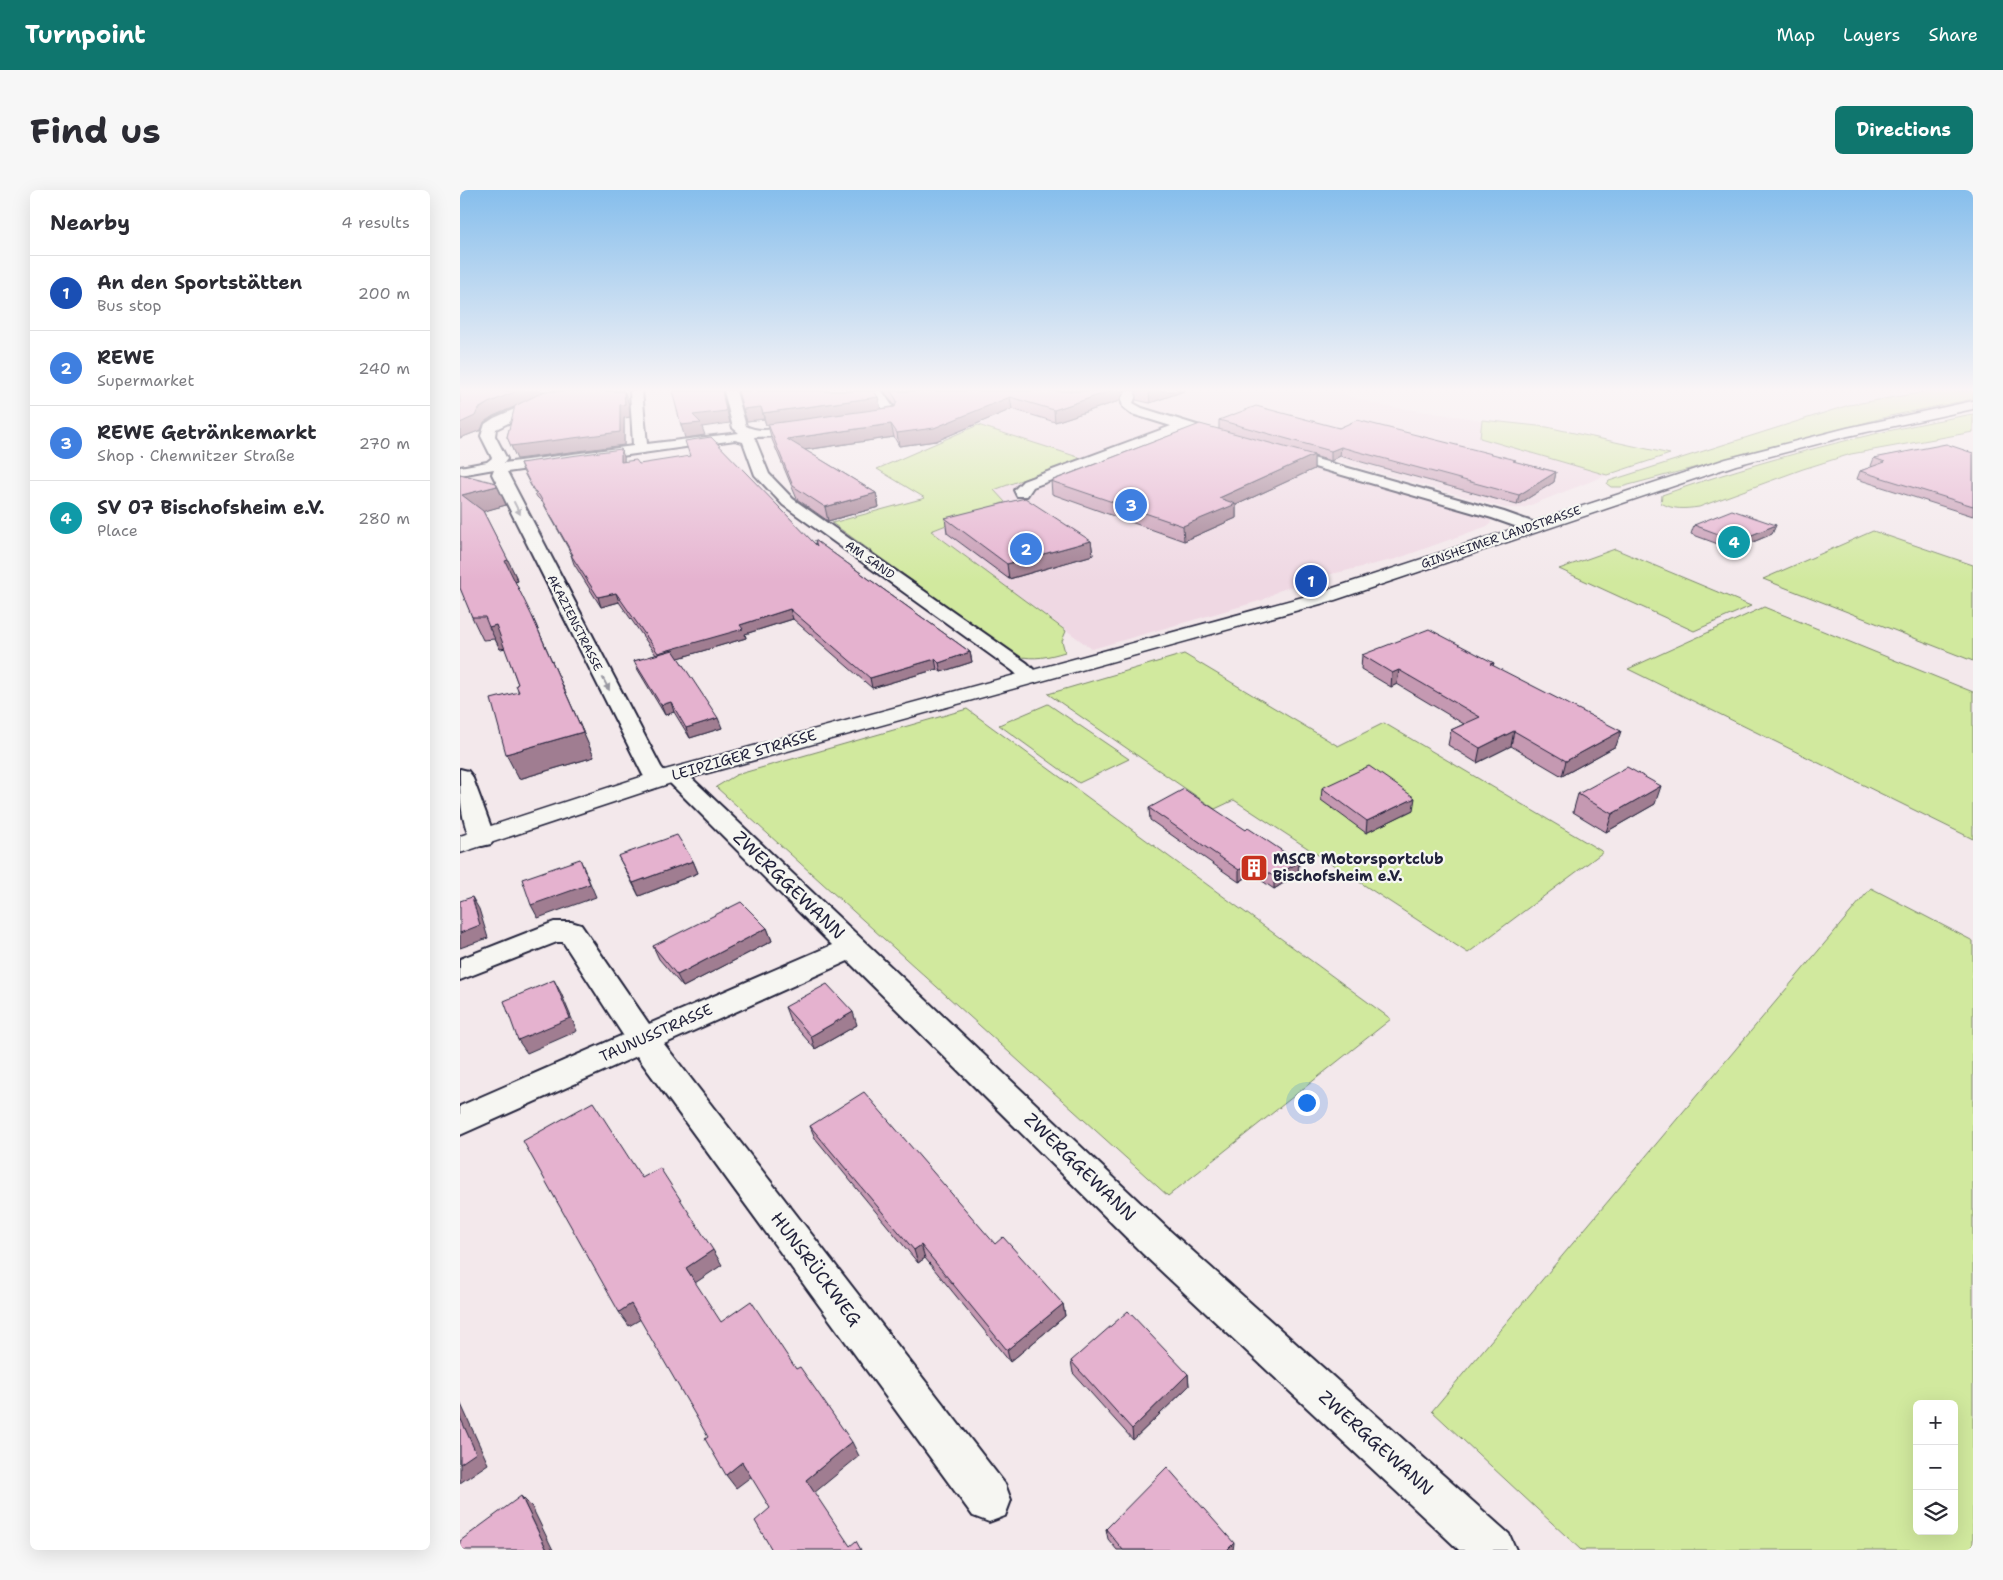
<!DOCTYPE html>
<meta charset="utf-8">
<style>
body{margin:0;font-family:"Shantell Sans",sans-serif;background:#f7f7f7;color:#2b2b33}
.controls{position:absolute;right:15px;bottom:15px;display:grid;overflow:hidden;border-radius:8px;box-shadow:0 5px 20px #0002}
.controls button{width:45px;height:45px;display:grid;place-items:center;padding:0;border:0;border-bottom:1px solid #e1e1e2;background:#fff;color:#2b2b33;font:25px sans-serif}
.you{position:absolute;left:846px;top:912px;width:18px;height:18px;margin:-12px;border:4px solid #fff;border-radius:50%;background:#1a73e8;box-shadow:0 0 0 8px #1a73e833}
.badge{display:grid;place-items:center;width:32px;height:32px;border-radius:50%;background:#0f766e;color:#fff;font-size:16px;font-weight:700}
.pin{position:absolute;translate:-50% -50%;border:2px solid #fff;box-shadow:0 1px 5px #0006}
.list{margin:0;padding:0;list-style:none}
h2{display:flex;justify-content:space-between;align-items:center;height:65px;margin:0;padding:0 20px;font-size:21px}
h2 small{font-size:16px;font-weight:400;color:#7c7c81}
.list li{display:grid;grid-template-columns:32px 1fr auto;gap:15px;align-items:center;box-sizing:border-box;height:75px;padding:0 20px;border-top:1px solid #e1e1e2}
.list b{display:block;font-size:19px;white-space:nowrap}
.list p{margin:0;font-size:16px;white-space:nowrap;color:#7c7c81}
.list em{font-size:16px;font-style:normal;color:#7c7c81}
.icon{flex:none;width:28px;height:28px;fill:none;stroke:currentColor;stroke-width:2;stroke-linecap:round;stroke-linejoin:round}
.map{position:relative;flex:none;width:1513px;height:1360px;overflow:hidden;border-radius:8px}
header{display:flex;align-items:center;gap:30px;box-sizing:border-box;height:70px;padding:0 25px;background:#0f766e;color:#fff}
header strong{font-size:24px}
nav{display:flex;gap:28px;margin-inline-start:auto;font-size:18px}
.intro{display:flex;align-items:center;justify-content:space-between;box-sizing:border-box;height:120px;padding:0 30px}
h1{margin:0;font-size:35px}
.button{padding:12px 22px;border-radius:8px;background:#0f766e;color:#fff;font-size:18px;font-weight:700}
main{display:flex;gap:30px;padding:0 30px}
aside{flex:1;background:#fff;border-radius:8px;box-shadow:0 5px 20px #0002}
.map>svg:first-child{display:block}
.built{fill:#efd8e3}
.green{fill:#d1e99e;stroke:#7a866c;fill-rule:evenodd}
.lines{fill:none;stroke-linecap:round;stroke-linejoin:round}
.street-casing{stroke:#22223b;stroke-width:4}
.secondary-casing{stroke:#22223b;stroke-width:3}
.street{fill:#f6f6f2;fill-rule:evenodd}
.secondary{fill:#f6f6f2;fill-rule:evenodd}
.wall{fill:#c599b2;stroke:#22223b}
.shaded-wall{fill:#a07d91;stroke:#22223b}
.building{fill:#e5b2cf;stroke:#22223b}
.oneway{fill:#9797a0}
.labels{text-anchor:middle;stroke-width:4.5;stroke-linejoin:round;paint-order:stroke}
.far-street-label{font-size:12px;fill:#22223b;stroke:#f6f6f2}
.street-label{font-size:15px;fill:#22223b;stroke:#f6f6f2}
.poi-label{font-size:15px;font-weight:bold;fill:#22223b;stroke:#f6f6f2;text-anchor:start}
.near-street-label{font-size:18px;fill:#22223b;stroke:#f6f6f2}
</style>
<header>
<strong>Turnpoint</strong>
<nav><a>Map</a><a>Layers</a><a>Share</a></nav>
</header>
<div class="intro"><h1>Find us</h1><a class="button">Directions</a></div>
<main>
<aside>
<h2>Nearby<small>4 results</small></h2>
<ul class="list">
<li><span class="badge" style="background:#1a4fb4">1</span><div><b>An den Sportstätten</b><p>Bus stop</p></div><em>200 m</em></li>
<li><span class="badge" style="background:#3f7fe0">2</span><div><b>REWE</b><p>Supermarket</p></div><em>240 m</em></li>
<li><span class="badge" style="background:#3f7fe0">3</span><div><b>REWE Getränkemarkt</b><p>Shop · Chemnitzer Straße</p></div><em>270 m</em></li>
<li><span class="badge" style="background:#0f9aa8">4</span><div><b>SV 07 Bischofsheim e.V.</b><p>Place</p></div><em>280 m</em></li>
</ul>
</aside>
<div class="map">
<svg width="1513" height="1360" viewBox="0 0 1513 1360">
<rect width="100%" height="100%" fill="#f3e8eb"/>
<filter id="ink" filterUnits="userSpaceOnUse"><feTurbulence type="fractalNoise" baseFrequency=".02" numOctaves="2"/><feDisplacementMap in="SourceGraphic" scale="10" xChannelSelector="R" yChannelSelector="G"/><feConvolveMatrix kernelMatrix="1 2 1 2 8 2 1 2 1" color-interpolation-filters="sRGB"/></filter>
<g filter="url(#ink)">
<!-- built -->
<g class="built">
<path d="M 593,201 L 658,210 L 661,218 L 668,222 L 707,236 L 1024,326 L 1031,331 L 1030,335 L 936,369 L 863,386 L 818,401 L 803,410 L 632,459 L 471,341 L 545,312 L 533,300 L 620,268 L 518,235 Z"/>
<path d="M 689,201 L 874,201 L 919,215 L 1022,230 L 1021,248 L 1147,285 L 1063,318 L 1045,318 L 702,222 L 691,218 L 684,212 L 684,208 Z"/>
</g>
<!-- green -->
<g class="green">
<path d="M 1470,201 L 1513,201 L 1513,209 L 1430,226 L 1161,297 L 1151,297 L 1147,294 L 1149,291 L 1389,215 Z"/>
<path d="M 1513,224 L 1513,242 L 1391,264 L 1343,279 L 1239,317 C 1225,319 1213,320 1201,313 L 1202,305 C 1304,269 1407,243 1513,224 Z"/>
<path d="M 1022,230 L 1087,237 L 1210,264 L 1147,285 L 1020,248 Z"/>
<path d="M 518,235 L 621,268 L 534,300 L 545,312 L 471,341 L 606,441 L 602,451 L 605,462 C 588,467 575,470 557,466 L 372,333 L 465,308 L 417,279 Z"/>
<path d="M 1413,341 L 1513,375 L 1513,471 L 1303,389 Z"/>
<path d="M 1155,359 L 1291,416 L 1234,441 L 1099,379 Z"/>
<path d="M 1304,417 L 1513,502 L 1513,649 L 1168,479 Z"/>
<path d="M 724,464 L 878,556 L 924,533 L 1143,662 L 1008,763 L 774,610 L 755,619 L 588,504 Z"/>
<path d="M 588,514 L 669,569 L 619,593 L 539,535 Z"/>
<path d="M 507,519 L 931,829 L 708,1006 L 256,597 L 276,585 Z"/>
<path d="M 1411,698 L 1513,751 L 1513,1360 L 1121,1360 L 972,1221 ZM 1457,1214 L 1494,1214 L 1494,1341 L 1457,1341 Z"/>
</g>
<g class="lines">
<defs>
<g id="street">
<path d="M 96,201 L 113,201 L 36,239 L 35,246 L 47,269 L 44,273 L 173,256 L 170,201 L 182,201 L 187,254 L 279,243 L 273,238 L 264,201 L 276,201 L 286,236 C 302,245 327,236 344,233 L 349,234 L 351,237 C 343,245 306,247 294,247 L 309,284 L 333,309 L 567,473 L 581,487 L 578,491 C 566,494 561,489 553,481 L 323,315 L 295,285 L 283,252 L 275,250 L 47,282 L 201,577 L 205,582 L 215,578 L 223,580 L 709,1040 L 1049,1344 L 1056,1360 L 999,1360 L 683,1064 L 388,771 L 204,854 L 545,1294 L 551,1310 L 545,1326 L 529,1332 L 513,1326 L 177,866 L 0,945 L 0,916 L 163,845 L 103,752 L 97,752 L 0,790 L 0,769 L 94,732 L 111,732 L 121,735 L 189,834 L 372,755 L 209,592 C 198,600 190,594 183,585 L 32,284 L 34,279 L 0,285 L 0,277 L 27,272 L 32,268 L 21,246 L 25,234 L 34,228 Z"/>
<path d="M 410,201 L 422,201 L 438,224 L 437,227 L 405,233 L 400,232 L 398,229 L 400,226 L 424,222 Z"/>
<path d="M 666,201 L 678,201 L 673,213 L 682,218 L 769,245 L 771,248 L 764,252 L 724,240 L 573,297 L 567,306 L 557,306 L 554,300 L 563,291 L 711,236 L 672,224 L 663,217 L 661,209 Z"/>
<path d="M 821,259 L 1044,322 L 1078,334 L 1080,337 L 1078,340 L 1066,340 L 1032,328 L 816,266 L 814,263 L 816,260 Z"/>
<path d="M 0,579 L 8,581 L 12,586 L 35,648 L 31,654 L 22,656 L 13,654 C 0,631 0,605 0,579 Z"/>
</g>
<path id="secondary" d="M 1513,211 L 1513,219 L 1388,246 L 1276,275 L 875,410 L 208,594 L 0,663 L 0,646 L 190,584 L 861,402 L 1266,269 L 1387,238 Z"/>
</defs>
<!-- street casing -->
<use href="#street" class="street-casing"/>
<!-- secondary casing -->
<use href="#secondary" class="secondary-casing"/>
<!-- street -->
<use href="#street" class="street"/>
<!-- secondary -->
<use href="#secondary" class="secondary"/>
</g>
<!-- wall -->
<g class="wall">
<path d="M 0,201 L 169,215 L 170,227 L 164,228 L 164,255 L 57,269 L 47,247 L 55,217 L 33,226 L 24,232 L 21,240 L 0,248 Z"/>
<path d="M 278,201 L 418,207 L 421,219 L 435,216 L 424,201 L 665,201 L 659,211 L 595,232 L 552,219 L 476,251 L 439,256 L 434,247 L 345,260 L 416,303 L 419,317 L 368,331 L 337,309 L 311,247 L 308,235 L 306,235 L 304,229 L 287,231 Z"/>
<path d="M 676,201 L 724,201 L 690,213 L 676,210 Z"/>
<path d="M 759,230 L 879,238 L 1055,272 L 1096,282 L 1094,292 L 1057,315 L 880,266 L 871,271 L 854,266 L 854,279 L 776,315 L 776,328 L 724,351 L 592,304 L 591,291 L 759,239 Z"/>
<path d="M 1513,263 L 1513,326 L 1397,289 L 1400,281 L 1412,277 L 1411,276 L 1414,268 Z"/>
<path d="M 164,267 L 164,272 L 179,274 L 356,354 L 355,350 L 510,462 L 512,472 L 481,482 L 477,479 L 412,498 L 333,429 L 285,444 L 286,448 L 218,468 L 262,538 L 230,548 L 214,522 L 205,525 L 178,480 L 174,471 L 196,465 L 159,412 L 141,417 L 114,374 L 111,365 L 112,365 L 83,313 L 77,307 L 63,281 L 60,273 Z"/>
<path d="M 0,284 L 37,296 L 46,315 L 23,321 L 58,391 L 55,392 L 134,567 L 59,589 L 58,494 L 45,458 L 40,459 L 35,449 L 23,450 L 12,427 Z"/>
<path d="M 485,328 L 631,351 L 633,365 L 549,389 L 487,343 Z"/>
<path d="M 1234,335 L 1316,335 L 1312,344 L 1274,360 L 1231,344 Z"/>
<path d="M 902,465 L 1034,473 L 1033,476 L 1156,556 L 1102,586 L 1051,556 L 1017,573 L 988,555 L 991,540 L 1004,534 L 937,494 L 931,497 L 901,479 Z"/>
<path d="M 862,598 L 953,620 L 906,643 L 861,610 Z"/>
<path d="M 1118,604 L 1195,614 L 1146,642 L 1113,622 Z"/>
<path d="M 689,618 L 786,640 L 839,672 L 838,684 L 814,699 L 792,684 L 779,692 L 690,630 Z"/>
<path d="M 158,666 L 233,671 L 238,683 L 179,706 Z"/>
<path d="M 307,738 L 312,751 L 223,797 L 199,769 L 193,756 Z"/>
<path d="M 325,817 L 397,835 L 355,859 L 330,830 Z"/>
<path d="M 350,936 L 535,1054 L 603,1114 L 605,1126 L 550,1172 L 465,1068 L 458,1073 L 355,948 Z"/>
<path d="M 611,1171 L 728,1184 L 729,1196 L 673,1250 L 613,1183 Z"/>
<path d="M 646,1339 L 773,1360 L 657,1360 L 648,1349 Z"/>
</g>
<!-- shaded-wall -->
<g class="shaded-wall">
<path d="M 57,201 L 91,201 L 33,226 L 24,232 L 21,240 L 0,248 L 0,233 L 28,213 Z"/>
<path d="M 262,201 L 270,233 L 242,237 L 245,245 L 225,248 L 221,235 Z"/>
<path d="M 651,201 L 665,201 L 659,211 L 595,232 L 594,220 Z"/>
<path d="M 689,201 L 724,201 L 690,213 Z"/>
<path d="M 165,202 L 169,215 L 170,227 L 164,228 L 164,255 L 57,269 L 51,256 L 160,215 Z"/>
<path d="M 418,207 L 421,220 L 306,235 L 303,223 Z"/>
<path d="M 550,207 L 552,219 L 476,251 L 439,256 L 437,243 Z"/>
<path d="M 301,217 L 304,229 L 287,231 L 283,219 Z"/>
<path d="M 431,234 L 434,247 L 330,262 L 327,249 Z"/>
<path d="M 881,257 L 880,266 L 871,271 L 871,261 Z"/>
<path d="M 161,259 L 164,267 L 164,280 L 161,272 Z"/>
<path d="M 854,265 L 854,279 L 776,315 L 776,328 L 724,351 L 723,336 L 759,308 Z"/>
<path d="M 1096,282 L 1094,292 L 1057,315 L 1059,305 Z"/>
<path d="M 37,296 L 46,315 L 11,325 L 2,305 Z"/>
<path d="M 416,303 L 419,317 L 368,331 L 365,317 Z"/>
<path d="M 1316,335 L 1312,344 L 1274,360 L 1277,351 Z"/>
<path d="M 631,351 L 633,365 L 549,389 L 547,374 Z"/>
<path d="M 48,370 L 58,391 L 54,392 L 45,371 Z"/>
<path d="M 156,403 L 159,412 L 141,417 L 138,407 Z"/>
<path d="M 330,419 L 333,429 L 285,444 L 286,448 L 202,473 L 198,463 L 280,435 Z"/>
<path d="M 72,426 L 134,567 L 59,589 L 46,564 L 123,542 Z"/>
<path d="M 36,435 L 47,458 L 40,459 L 29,437 Z"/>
<path d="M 510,462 L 512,472 L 481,482 L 479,473 Z"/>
<path d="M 475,469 L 477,479 L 412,498 L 410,488 Z"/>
<path d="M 939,480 L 937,494 L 931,497 L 932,483 Z"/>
<path d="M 211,512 L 214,522 L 205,525 L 201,515 Z"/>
<path d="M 258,528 L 262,538 L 230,548 L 226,538 Z"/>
<path d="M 1054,541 L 1051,556 L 1017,573 L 1020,558 Z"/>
<path d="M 1161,541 L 1156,556 L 1102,586 L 1106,571 Z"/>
<path d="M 1201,596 L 1195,614 L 1146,642 L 1152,624 Z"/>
<path d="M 955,608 L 953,620 L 906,643 L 907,631 Z"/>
<path d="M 120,669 L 136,707 L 78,728 L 71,715 Z"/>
<path d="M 233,671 L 238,683 L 179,706 L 173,693 Z"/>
<path d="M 793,672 L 792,684 L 779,692 L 779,680 Z"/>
<path d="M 839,672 L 838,684 L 814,699 L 814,687 Z"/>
<path d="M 12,707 L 19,719 L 28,748 L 0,758 L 0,743 Z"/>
<path d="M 307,738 L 312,751 L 223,797 L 217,785 Z"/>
<path d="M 94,790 L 101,803 L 117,841 L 67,863 L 58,850 Z"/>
<path d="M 393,822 L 397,835 L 355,859 L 351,846 Z"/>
<path d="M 461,1055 L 465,1068 L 458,1073 L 454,1060 Z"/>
<path d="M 253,1060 L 262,1075 L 235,1093 L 226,1078 Z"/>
<path d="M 171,1114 L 181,1129 L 169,1136 L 159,1122 Z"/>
<path d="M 603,1114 L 605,1126 L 550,1172 L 547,1160 Z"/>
<path d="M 728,1184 L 729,1196 L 673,1250 L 672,1239 Z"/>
<path d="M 0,1212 L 28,1274 L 0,1293 Z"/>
<path d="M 392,1252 L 399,1266 L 354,1303 L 346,1290 Z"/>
<path d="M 282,1272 L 292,1286 L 276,1298 L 266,1285 Z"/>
<path d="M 61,1306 L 72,1317 L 93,1360 L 87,1360 Z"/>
<path d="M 774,1353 L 773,1360 L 767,1360 Z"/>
</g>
<!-- building -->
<g class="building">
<path d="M 0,201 L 57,201 L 28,213 L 18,219 L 15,226 L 0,233 Z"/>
<path d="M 85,201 L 164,201 L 165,214 L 160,215 L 160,242 L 51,256 L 47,247 L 55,216 Z"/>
<path d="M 212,201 L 262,201 L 266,221 L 233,225 L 241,233 L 221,235 Z"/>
<path d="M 278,201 L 414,201 L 418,207 L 303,223 L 301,217 L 283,219 Z"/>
<path d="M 431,201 L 651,201 L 594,220 L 550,207 L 474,238 L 437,243 L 431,234 L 327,249 L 416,303 L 365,317 L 333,296 L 308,234 L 435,217 L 437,211 Z"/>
<path d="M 796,216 L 879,238 L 897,230 L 1056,270 L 1053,271 L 1096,282 L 1059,305 L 881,257 L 871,261 L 759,230 Z"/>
<path d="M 740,234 L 854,265 L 759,308 L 776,314 L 723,336 L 591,291 Z"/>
<path d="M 251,247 L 357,356 L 355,350 L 510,462 L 479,473 L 475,469 L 410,488 L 330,419 L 280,435 L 283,439 L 198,463 L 156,403 L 138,407 L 111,365 L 113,365 L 79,305 L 73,299 L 60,273 L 161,259 L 161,272 L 176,270 L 179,274 L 230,266 L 225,251 Z"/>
<path d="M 1486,254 L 1513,263 L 1513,316 L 1400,281 L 1425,272 L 1414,268 Z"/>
<path d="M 0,284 L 36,293 L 37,296 L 2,305 L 23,321 L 48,370 L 45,371 L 72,426 L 123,542 L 46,564 L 31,509 L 59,502 L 56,495 L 58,494 L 36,435 L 29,437 L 25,427 L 12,427 L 0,398 Z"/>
<path d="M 565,308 L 631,351 L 547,374 L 485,328 Z"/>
<path d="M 1272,320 L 1316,335 L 1277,351 L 1234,335 Z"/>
<path d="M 969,439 L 1034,473 L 1030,474 L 1161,541 L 1106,571 L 1054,541 L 1020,558 L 991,540 L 1020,527 L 939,480 L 932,483 L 902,465 Z"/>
<path d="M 213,460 L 258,528 L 226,538 L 211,512 L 201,515 L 174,471 Z"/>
<path d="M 909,576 L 955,608 L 907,631 L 862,598 Z"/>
<path d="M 1167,577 L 1201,596 L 1152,624 L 1118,604 Z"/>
<path d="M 724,599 L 786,640 L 788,638 L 839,672 L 814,687 L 793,672 L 779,680 L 689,618 Z"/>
<path d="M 217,645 L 233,671 L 173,693 L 158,666 Z"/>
<path d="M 120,669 L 130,694 L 71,715 L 62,689 Z"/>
<path d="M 12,707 L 20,735 L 0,743 L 0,711 Z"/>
<path d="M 281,712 L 307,738 L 217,785 L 193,756 Z"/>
<path d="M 94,790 L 110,828 L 58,850 L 44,811 Z"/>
<path d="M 367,794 L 393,822 L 351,846 L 325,817 Z"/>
<path d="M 404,902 L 535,1054 L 543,1047 L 603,1114 L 547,1160 L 461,1055 L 454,1060 L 350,936 Z"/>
<path d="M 133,912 L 182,988 L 200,978 L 253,1060 L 226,1078 L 261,1132 L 291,1111 L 336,1179 L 340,1177 L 392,1252 L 346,1290 L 390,1356 L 396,1351 L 401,1360 L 312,1360 L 295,1331 L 310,1318 L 282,1272 L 266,1285 L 245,1249 L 248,1247 L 171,1114 L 159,1122 L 63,951 Z"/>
<path d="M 668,1121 L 728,1184 L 672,1239 L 611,1171 Z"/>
<path d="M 0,1227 L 16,1263 L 0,1274 Z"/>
<path d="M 707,1277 L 774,1353 L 767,1360 L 663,1360 L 646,1339 Z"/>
<path d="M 61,1306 L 87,1360 L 0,1360 L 0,1351 Z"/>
</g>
<!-- one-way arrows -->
<defs><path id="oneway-solid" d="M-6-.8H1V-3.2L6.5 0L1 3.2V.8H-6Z" transform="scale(1.25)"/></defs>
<g class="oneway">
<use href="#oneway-solid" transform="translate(57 318) rotate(63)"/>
<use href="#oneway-solid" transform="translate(146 494) rotate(62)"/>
</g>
</g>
<!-- sky -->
<linearGradient id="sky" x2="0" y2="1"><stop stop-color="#86beec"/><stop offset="0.51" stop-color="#faf5f6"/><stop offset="1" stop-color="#faf5f6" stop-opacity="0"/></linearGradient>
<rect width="1513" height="392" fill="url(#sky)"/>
<!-- icons -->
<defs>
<symbol id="building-square" viewBox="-11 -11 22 22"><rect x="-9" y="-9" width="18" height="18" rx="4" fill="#c8321e" stroke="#f6f6f2"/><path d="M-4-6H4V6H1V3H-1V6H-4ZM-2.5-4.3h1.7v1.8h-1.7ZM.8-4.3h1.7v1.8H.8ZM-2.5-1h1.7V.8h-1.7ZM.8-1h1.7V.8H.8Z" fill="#fff"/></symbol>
</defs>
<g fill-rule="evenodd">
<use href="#building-square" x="778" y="662" width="32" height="32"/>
</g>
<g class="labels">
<!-- far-street labels -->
<g class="far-street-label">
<text transform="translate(1041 347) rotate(-19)" y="4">GINSHEIMER LANDSTRASSE</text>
<text transform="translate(410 370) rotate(35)" y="4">AM SAND</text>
<text transform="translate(115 433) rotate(63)" y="4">AKAZIENSTRASSE</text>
</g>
<!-- street labels -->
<g class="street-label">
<text transform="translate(284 565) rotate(-16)" y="5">LEIPZIGER STRASSE</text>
<text transform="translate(196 843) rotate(-24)" y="5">TAUNUSSTRASSE</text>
</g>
<!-- poi labels -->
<g class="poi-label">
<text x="813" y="674">MSCB Motorsportclub<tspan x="813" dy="17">Bischofsheim e.V.</tspan></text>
</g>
<!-- near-street labels -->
<g class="near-street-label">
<text transform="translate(329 695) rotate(44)" y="6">ZWERGGEWANN</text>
<text transform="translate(620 977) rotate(44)" y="6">ZWERGGEWANN</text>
<text transform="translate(356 1079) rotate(53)" y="6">HUNSRÜCKWEG</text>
<text transform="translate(916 1253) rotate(42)" y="6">ZWERGGEWANN</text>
</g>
</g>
</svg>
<div class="controls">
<button>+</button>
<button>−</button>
<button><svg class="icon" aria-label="layers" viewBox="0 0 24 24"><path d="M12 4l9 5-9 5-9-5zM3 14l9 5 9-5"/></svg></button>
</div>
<div class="you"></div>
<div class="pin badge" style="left:851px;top:391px;background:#1a4fb4">1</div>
<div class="pin badge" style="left:566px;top:359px;background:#3f7fe0">2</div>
<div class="pin badge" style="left:671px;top:315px;background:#3f7fe0">3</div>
<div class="pin badge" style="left:1274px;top:352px;background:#0f9aa8">4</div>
</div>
</main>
